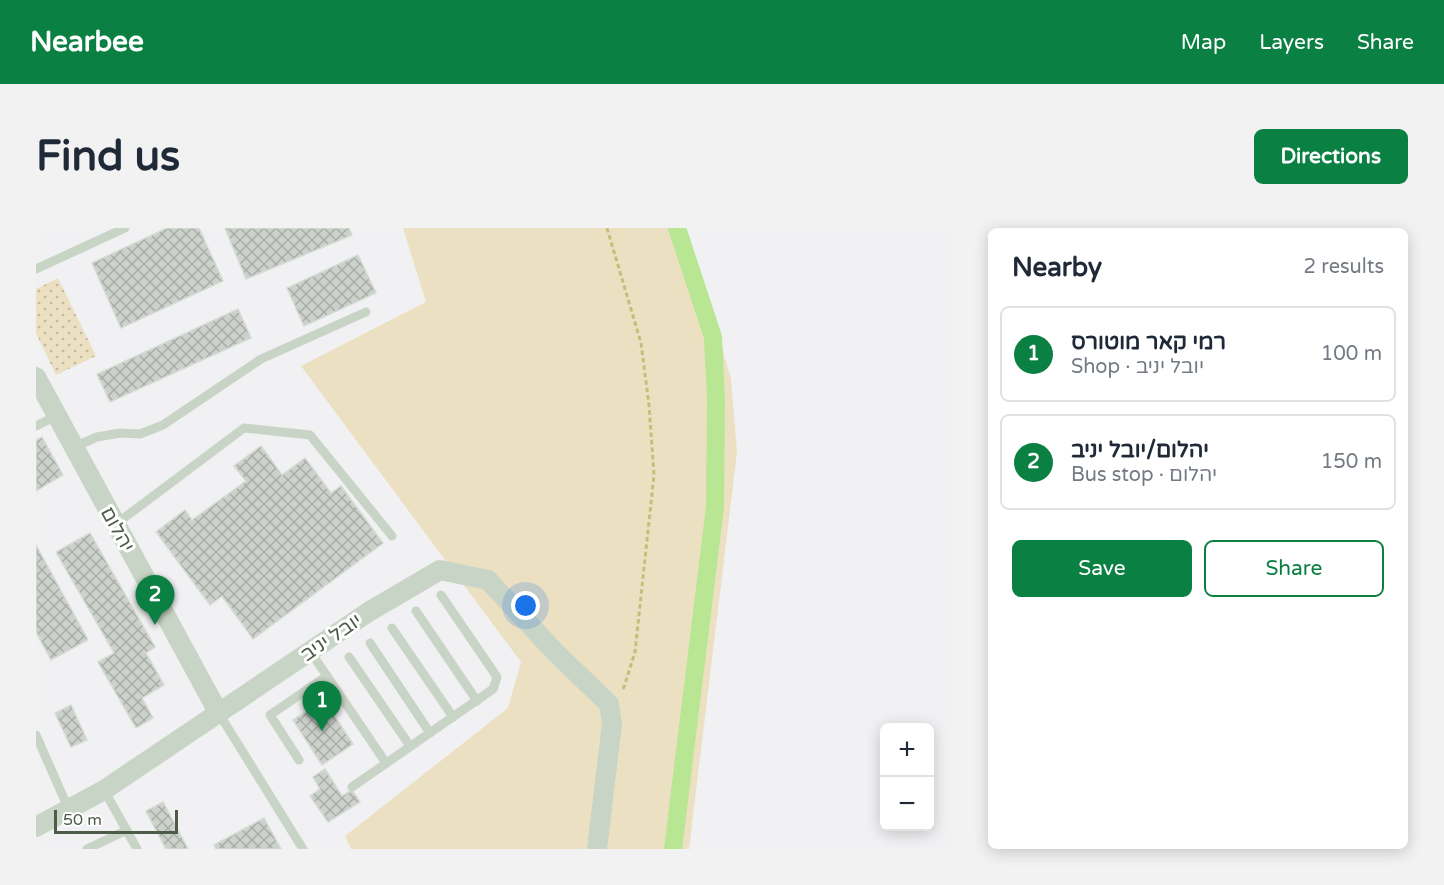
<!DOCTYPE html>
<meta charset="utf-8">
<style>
body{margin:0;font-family:"Varela Round","Noto Sans Hebrew",sans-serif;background:#f2f2f3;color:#1f2937}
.controls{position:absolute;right:18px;bottom:18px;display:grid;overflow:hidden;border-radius:9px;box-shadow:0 3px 15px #0003}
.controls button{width:54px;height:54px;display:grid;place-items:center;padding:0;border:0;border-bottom:2px solid #e0e1e3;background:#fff;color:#1f2937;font:30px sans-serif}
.scale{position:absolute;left:18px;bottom:15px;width:124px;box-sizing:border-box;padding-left:6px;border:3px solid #4d5c49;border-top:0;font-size:16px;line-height:21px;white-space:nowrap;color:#4d5c49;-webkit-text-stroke:4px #fff;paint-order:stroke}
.you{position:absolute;left:490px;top:378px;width:21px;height:21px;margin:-15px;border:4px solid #fff;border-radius:50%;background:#1a73e8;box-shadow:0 0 0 9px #1a73e833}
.badge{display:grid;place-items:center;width:39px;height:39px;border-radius:50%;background:#0b8043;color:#fff;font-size:20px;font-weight:700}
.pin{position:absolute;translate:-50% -50px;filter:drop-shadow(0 2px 3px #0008)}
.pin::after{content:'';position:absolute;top:32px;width:21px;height:18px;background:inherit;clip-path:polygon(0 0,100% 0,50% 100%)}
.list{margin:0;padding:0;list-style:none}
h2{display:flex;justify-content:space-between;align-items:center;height:78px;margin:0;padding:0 24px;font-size:26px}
h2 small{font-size:20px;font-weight:400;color:#747a83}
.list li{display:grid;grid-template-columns:39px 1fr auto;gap:18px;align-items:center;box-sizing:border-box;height:96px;margin:0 12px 12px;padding:0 12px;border:2px solid #e0e1e3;border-radius:9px}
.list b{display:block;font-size:22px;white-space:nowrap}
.list p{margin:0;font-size:20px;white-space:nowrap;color:#747a83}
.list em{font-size:20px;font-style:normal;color:#747a83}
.actions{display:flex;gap:12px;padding:18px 24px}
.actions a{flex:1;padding:14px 0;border:2px solid #0b8043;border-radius:9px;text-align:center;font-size:21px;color:#0b8043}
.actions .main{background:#0b8043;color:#fff}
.map{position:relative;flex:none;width:916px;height:621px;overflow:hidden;border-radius:9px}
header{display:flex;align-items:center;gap:36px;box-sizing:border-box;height:84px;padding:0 30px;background:#0b8043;color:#fff}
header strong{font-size:28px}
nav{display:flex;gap:33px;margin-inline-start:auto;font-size:21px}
.intro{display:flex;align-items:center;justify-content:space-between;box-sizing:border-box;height:144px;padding:0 36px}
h1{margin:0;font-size:42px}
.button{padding:15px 27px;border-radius:9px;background:#0b8043;color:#fff;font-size:21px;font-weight:700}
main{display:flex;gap:36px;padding:0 36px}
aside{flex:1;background:#fff;border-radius:9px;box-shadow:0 3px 15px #0003}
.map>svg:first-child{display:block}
.green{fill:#ece0c2}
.park{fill:url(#park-dots)}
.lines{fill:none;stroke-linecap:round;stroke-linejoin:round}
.canal{stroke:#b9e693;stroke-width:18}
.building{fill:url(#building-cross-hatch);stroke:#d5dbd5;stroke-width:1.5}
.path{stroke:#c8bc7d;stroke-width:3;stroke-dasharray:4.5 3;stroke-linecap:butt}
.service{stroke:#c8d4c5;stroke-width:9}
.minor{stroke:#c8d4c5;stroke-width:20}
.labels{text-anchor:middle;stroke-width:6;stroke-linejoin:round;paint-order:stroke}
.street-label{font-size:20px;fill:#4d5c49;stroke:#fff}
</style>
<header>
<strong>Nearbee</strong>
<nav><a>Map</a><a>Layers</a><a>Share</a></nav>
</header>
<div class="intro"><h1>Find us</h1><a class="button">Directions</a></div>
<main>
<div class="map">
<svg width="916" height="621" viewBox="0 0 916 621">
<defs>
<pattern id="park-dots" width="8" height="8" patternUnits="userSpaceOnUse" patternTransform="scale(1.5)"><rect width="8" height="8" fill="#ece0c2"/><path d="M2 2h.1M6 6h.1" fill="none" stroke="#c1b9a0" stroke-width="1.8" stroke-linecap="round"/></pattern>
<pattern id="building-cross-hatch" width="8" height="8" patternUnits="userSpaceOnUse" patternTransform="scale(1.5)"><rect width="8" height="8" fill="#ccd2cb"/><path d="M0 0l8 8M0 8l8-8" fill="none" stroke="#a8aea7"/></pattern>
</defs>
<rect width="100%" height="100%" fill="#f1f0f2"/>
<!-- green -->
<path class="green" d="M 367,0 L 648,0 L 670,63 L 695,151 L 701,224 L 653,621 L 315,621 L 309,608 L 472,480 L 485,434 L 265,138 L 390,74 Z"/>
<!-- park -->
<path class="park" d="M 22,50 L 60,128 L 20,147 L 0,105 L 0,61 Z"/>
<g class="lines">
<!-- canal -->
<path class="canal" d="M 637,621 L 679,279 L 680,171 L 677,109 L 641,0"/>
</g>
<!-- building -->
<g class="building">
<path d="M 131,0 L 163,0 L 187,53 L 85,100 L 56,35 Z"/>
<path d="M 189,0 L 313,0 L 316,7 L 210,51 Z"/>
<path d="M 322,27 L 340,65 L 268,98 L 251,60 Z"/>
<path d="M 202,81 L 215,110 L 74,174 L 61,146 Z"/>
<path d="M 6,209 L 27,247 L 0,263 L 0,212 Z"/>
<path d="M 225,218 L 246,247 L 269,230 L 295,265 L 305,258 L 347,315 L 217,411 L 186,368 L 174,377 L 120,304 L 149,282 L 156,292 L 210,253 L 198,238 Z"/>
<path d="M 54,305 L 119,419 L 110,425 L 128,457 L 106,470 L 117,490 L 100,500 L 62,434 L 78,425 L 20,324 Z"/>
<path d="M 0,317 L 52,412 L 15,432 L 0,404 Z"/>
<path d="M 288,472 L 317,516 L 286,537 L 257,492 Z"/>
<path d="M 35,477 L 51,512 L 35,519 L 19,485 Z"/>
<path d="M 289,541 L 306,568 L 316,562 L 324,574 L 292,594 L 274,568 L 284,561 L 277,549 Z"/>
<path d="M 127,574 L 152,621 L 130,621 L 110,583 Z"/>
<path d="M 228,590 L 245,621 L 180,621 L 178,617 Z"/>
</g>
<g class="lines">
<!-- path -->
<path class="path" d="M 571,0 L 605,115 L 613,177 L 618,247 L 599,424 L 588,459 L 585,463"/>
<!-- service -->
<g class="service">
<path d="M 0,41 L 89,0"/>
<path d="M 0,198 L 20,188"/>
<path d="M 38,219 L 61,209 L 84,205 L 104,206 L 127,197 L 225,131 L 330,84"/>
<path d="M 80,296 L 208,200 L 274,207 L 356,308"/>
<path d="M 380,383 L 441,473"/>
<path d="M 356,400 L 417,489"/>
<path d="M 334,415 L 394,505"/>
<path d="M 274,423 L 350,535"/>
<path d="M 313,429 L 374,518"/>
<path d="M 182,484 L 267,621"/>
<path d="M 0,507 L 33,582"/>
<path d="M 263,532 L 234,487 L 291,448"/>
<path d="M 316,559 L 457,461 L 461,449 L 405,367"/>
<path d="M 68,562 L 101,621"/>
<path d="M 51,621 L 91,602"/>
</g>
<!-- minor -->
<g class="minor">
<path d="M 0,149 L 182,484"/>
<path d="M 0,599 L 68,562 L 334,383 L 404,342 L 452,352 L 519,424 L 573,476 L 576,496 L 561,621"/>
</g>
</g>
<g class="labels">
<!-- street labels -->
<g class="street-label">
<text transform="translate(82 301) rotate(61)" y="7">יהלום</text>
<text transform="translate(295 409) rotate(-34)" y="7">יובל יניב</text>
</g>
</g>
</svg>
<div class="controls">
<button>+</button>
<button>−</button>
</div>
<div class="scale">50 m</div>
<div class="you"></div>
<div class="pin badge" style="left:286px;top:503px">1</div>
<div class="pin badge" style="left:119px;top:397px">2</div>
</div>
<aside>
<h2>Nearby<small>2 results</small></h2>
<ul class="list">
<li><span class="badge">1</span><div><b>רמי קאר מוטורס</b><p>Shop · יובל יניב</p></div><em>100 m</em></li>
<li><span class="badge">2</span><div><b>יהלום/יובל יניב</b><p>Bus stop · יהלום</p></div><em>150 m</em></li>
</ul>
<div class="actions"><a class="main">Save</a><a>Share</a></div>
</aside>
</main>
